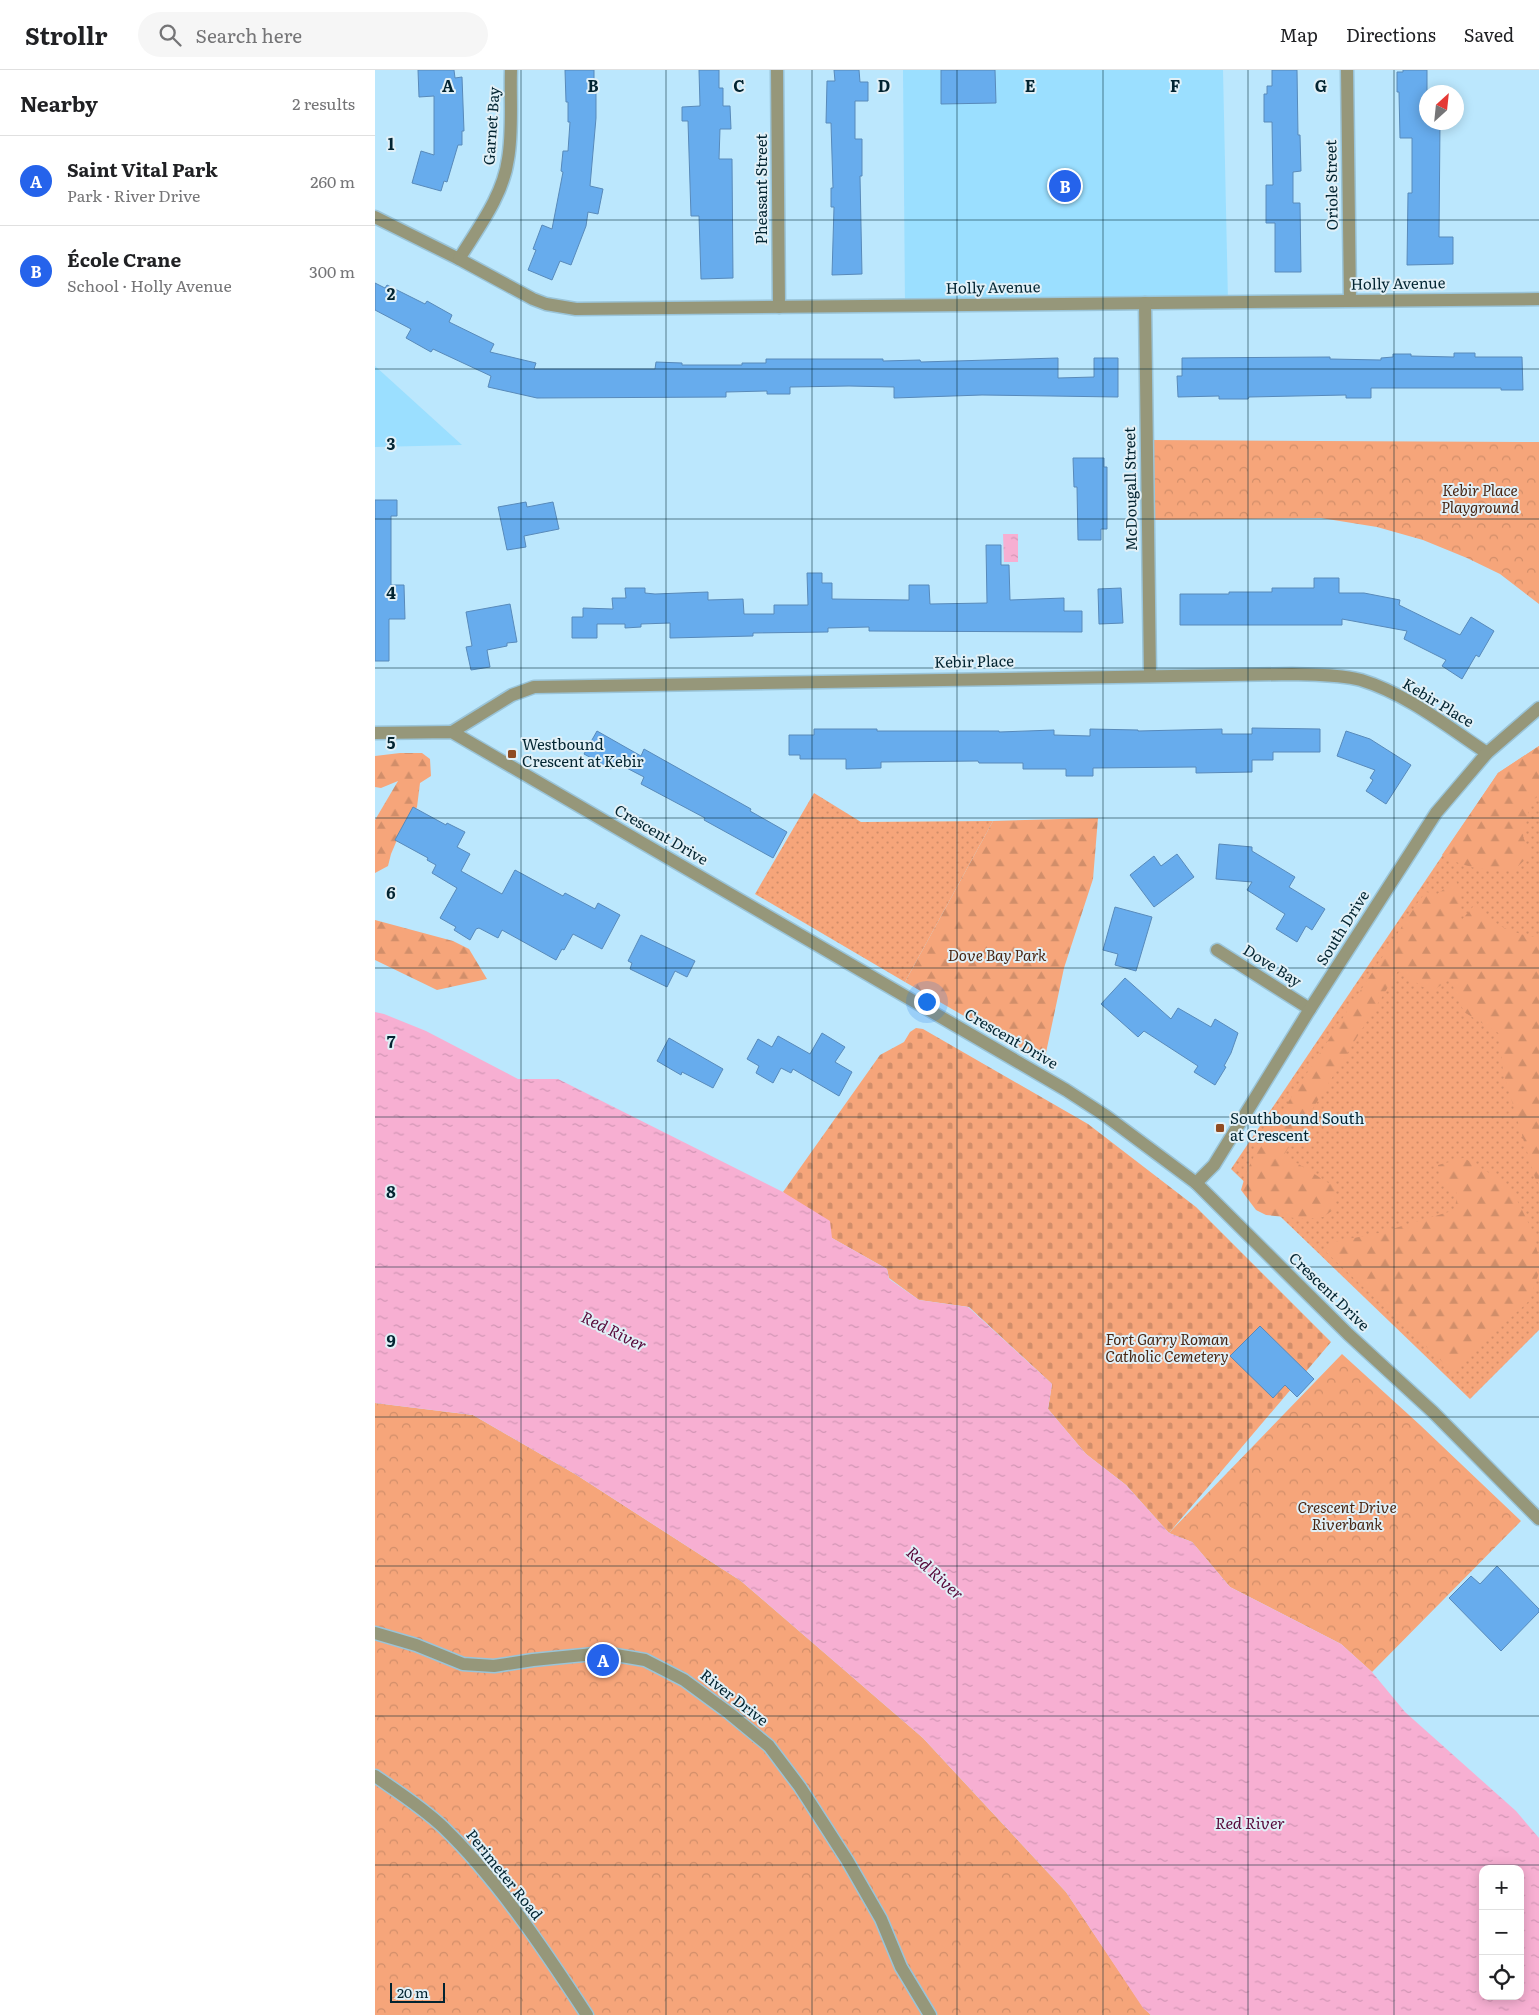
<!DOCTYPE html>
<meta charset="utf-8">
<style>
body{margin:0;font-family:Literata,serif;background:#f6f6f6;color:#202124}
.controls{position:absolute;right:15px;bottom:15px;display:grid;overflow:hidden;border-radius:10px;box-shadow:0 2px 12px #0003}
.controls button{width:45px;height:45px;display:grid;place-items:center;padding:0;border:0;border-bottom:1px solid #e0e0e0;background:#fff;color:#202124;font:25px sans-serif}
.compass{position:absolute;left:1044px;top:15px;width:45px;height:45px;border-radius:50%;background:#fff;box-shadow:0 2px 12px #0003;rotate:27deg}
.scale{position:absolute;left:15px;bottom:12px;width:55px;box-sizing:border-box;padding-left:5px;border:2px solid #022431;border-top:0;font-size:14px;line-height:18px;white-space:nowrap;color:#022431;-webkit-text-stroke:4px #e1f0f7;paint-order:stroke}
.you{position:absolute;left:551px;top:931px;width:18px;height:18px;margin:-12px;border:4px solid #fff;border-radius:50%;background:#1a73e8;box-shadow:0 0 0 8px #1a73e833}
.badge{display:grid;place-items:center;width:32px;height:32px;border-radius:50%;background:#2563eb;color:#fff;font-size:16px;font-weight:700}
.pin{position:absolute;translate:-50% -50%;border:2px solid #fff;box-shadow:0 1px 5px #0006}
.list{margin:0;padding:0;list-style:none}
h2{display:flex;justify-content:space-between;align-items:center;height:65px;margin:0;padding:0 20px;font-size:21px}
h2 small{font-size:16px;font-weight:400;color:#757577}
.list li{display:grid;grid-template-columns:32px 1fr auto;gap:15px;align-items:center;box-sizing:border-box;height:90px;padding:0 20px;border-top:1px solid #e0e0e0}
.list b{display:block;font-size:19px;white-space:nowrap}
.list p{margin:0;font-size:16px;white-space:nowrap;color:#757577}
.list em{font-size:16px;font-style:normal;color:#757577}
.icon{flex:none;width:28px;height:28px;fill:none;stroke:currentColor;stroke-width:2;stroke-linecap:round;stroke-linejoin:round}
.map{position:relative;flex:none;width:1164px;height:1945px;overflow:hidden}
header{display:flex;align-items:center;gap:30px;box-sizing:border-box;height:70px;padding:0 25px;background:#fff;border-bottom:1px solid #e0e0e0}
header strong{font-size:24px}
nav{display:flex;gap:28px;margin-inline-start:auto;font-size:18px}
.search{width:350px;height:45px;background:#f6f6f6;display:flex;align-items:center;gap:12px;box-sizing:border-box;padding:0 18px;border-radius:28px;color:#757577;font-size:19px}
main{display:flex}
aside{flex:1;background:#fff}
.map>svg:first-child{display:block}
.built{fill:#9bdfff}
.grass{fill:url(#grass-dots)}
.forest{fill:url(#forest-firs)}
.cemetery{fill:url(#cemetery-stones)}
.park{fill:url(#park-crowns)}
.water{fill:url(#water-ripples);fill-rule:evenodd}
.building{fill:#67aced;stroke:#588aba}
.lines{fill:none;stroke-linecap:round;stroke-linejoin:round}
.minor-casing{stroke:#9ac4d8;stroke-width:15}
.minor{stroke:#96977a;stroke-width:12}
.grid{fill:none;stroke:#022431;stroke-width:1;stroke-opacity:0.55}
.poi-dot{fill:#904b22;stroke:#e1f0f7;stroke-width:2}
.labels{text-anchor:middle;stroke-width:4;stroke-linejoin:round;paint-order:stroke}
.street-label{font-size:15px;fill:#022431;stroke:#e1f0f7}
.park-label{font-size:15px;font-style:italic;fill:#472512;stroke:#e1f0f7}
.poi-label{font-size:15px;fill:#022431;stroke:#e1f0f7;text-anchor:start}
.water-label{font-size:16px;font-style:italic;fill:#560839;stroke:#e1f0f7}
.grid-label{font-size:16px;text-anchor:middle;font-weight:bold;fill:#022431;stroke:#e1f0f7;stroke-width:4;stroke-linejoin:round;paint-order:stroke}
</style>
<header>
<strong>Strollr</strong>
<div class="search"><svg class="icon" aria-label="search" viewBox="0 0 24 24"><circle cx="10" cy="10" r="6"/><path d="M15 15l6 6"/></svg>Search here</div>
<nav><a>Map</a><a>Directions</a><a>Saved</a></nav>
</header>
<main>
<aside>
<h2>Nearby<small>2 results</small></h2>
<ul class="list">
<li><span class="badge">A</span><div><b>Saint Vital Park</b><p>Park · River Drive</p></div><em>260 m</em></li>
<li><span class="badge">B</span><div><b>École Crane</b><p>School · Holly Avenue</p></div><em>300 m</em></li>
</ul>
</aside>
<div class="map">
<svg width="1164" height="1945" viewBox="0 0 1164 1945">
<defs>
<pattern id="grass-dots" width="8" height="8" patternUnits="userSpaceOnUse" patternTransform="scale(1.25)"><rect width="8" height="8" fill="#f6a57a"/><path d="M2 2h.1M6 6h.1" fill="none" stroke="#d18e6a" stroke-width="1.8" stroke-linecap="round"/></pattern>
<pattern id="forest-firs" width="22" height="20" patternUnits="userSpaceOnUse" patternTransform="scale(1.25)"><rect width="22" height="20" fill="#f6a57a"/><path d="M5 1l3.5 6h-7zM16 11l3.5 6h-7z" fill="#d18e6a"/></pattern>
<pattern id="cemetery-stones" width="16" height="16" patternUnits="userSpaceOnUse" patternTransform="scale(1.25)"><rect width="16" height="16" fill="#f6a57a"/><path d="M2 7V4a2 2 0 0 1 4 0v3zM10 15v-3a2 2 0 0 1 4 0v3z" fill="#d18e6a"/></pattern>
<pattern id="park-crowns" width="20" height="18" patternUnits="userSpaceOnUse" patternTransform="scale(1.25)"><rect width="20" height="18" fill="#f6a57a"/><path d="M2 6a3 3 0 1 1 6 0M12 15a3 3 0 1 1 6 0" fill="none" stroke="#d18e6a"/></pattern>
<pattern id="water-ripples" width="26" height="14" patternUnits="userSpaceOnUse" patternTransform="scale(1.25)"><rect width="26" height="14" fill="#f7afd2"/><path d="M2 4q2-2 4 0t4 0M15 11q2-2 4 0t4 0" fill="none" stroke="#d296b5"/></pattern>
</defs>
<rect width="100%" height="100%" fill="#bbe7fd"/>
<!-- built -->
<g class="built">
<path d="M 528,0 L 848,0 L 853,232 L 530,235 Z"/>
<path d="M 0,296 L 87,375 L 0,377 Z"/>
</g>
<!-- grass -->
<g class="grass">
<path d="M 1164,676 L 1164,1260 L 1095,1329 L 856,1099 L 1123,703 Z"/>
<path d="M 439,723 L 486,752 L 618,751 L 530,912 L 380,824 Z"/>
</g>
<!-- forest -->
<g class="forest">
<path d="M 1164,676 L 1164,726 L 1156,731 L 1148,767 L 1156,784 L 1139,800 C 1111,801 1092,799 1067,785 L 1123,703 Z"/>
<path d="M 25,683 L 47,683 L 55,689 L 56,706 L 45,713 L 42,737 L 28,756 L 16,784 L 13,796 L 0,803 L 0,750 L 23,711 L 6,718 L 0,717 L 0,686 Z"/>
<path d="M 723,748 L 718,809 L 689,898 L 669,992 L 530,912 L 618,751 Z"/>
<path d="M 1081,811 L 1086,821 L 1085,852 L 1102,832 C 1119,858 1135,862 1164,868 L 1164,1114 L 1160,1108 L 1128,1002 L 1125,964 L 1089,942 L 1075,909 L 1059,920 L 1048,917 L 1023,901 L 909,1085 L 960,1117 L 961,1138 L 948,1147 L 930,1149 L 891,1145 L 881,1140 L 866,1120 L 871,1103 L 882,1080 L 1043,832 L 1051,822 L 1062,824 Z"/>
<path d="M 0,850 L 78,871 L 94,879 L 112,909 L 62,920 L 0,890 Z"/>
<path d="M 1089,1088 L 1121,1107 L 1140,1126 L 1158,1162 L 1164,1190 L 1164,1203 L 1154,1231 L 1077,1301 L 951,1182 L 959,1172 L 1004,1163 L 1080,1140 L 1082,1123 L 1065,1112 L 1063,1095 Z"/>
</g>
<!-- cemetery -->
<path class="cemetery" d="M 541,958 L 548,959 L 713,1054 L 821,1137 L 956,1272 L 794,1463 L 751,1415 L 711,1384 L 673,1339 L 677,1314 L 594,1237 L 544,1230 L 514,1208 L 512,1199 L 457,1168 L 408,1122 L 505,985 L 529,972 L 535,962 Z"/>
<!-- park -->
<g class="park">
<path d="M 772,370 L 1164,372 L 1164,534 L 1125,504 L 1092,488 L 1048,470 L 1002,457 L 946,448 L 773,450 Z"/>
<path d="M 967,1284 L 1045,1355 L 1146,1451 L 997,1602 L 966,1574 L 855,1517 L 817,1472 L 794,1463 Z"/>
<path d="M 0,1333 L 98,1345 L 200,1404 L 366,1511 L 548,1668 L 691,1822 L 768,1937 L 776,1945 L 0,1945 Z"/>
</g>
<!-- water -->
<g class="water">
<path d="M 628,464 L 643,464 L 643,492 L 629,492 Z"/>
<path d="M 0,942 L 9,944 L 51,961 L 143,1009 L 183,1009 L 408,1122 L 455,1151 L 457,1168 L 512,1199 L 514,1209 L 544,1230 L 593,1237 L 677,1314 L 673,1339 L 711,1384 L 751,1415 L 794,1463 L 817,1472 L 855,1517 L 966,1574 L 997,1602 L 1030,1642 L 1141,1741 L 1164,1768 L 1164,1945 L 776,1945 L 768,1938 L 691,1822 L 548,1668 L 366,1511 L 200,1404 L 98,1345 L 0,1333 ZM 1108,1799 L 1145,1799 L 1145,1926 L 1108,1926 Z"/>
</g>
<!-- building -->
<g class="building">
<path d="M 43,0 L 79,0 L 80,8 L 87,7 L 89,61 L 87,61 L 87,75 L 83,75 L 72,112 L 69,111 L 66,121 L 37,113 L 46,81 L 59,85 L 59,26 L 44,27 Z"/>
<path d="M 190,0 L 219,0 L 219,11 L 221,11 L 221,48 L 215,116 L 228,119 L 223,144 L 213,142 L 211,156 L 196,195 L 185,191 L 177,210 L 153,200 L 161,180 L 158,179 L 167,155 L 177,159 L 188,102 L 186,101 L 188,81 L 193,81 L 195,52 L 193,52 L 193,32 L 191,32 Z"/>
<path d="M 324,0 L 344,0 L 344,18 L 348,18 L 348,36 L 355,36 L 356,59 L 345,59 L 344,89 L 357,89 L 358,208 L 326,209 L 324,146 L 316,146 L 313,51 L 307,51 L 307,37 L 325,36 Z"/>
<path d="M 459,0 L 484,0 L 485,12 L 493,12 L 493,31 L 480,31 L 480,69 L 487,69 L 487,106 L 485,106 L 487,204 L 457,205 L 459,137 L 456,137 L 456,118 L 458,118 L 456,53 L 451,53 L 452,11 L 460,11 Z"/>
<path d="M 566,0 L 620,0 L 621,33 L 566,34 Z"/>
<path d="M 897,0 L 922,0 L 923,65 L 925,65 L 926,101 L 918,102 L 918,133 L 925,133 L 926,202 L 900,202 L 900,153 L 891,153 L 891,115 L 898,115 L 897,52 L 889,52 L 889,24 L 892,24 L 892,16 L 897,16 Z"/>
<path d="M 1028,0 L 1052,0 L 1052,52 L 1065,52 L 1064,167 L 1078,167 L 1078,194 L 1032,195 L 1033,123 L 1037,123 L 1037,68 L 1025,68 L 1024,22 L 1022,22 L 1022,2 L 1028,2 Z"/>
<path d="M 0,213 L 10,218 L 12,215 L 50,234 L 52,231 L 77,245 L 74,252 L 119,274 L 115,282 L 161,293 L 159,299 L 280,299 L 281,292 L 307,293 L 307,295 L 367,295 L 367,293 L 391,293 L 391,289 L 508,289 L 508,291 L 545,290 L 546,292 L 683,288 L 683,308 L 719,307 L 719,288 L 743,288 L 743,327 L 607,325 L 519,328 L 519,317 L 474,316 L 415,317 L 415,324 L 392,324 L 392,321 L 351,322 L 351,327 L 162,328 L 113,317 L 116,306 L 58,279 L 56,282 L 31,268 L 36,259 L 0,240 Z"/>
<path d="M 1079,283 L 1100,283 L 1100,287 L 1147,287 L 1148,320 L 1126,320 L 1126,318 L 996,318 L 996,328 L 971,328 L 971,325 L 874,327 L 873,329 L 844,329 L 844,326 L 803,327 L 802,306 L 807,306 L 807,288 L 955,287 L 955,289 L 1006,290 L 1006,288 L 1018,287 L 1018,284 L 1036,284 L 1036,286 L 1079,287 Z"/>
<path d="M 698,388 L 729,388 L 729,397 L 732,397 L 732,459 L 726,459 L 726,470 L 703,470 L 702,417 L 699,417 Z"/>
<path d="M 0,430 L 22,430 L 22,446 L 16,446 L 16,515 L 29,515 L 30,549 L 14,549 L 14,591 L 0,591 Z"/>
<path d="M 151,432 L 152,437 L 178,432 L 184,459 L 149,466 L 151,477 L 132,480 L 123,437 Z"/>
<path d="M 611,475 L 626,475 L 626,495 L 634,495 L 635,530 L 689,528 L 689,541 L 707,541 L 707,562 L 494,561 L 494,557 L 453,558 L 453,562 L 378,563 L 378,566 L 295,568 L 295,553 L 266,554 L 266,557 L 250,558 L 250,554 L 222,554 L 222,568 L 197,568 L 197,547 L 208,547 L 208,538 L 238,539 L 237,528 L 251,528 L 250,518 L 270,518 L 270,523 L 280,524 L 333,522 L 333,530 L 368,529 L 369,544 L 399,544 L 399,535 L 433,535 L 432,503 L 447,503 L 447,513 L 457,513 L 457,529 L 534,530 L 534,515 L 554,515 L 555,534 L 612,533 Z"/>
<path d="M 939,508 L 964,508 L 964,523 L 989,523 L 1025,530 L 1024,535 L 1085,565 L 1096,547 L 1119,561 L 1104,587 L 1101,585 L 1087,609 L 1067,596 L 1071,590 L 1029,569 L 1032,561 L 967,549 L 967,555 L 805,555 L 805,524 L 854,524 L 854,522 L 897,522 L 897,518 L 939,518 Z"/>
<path d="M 746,518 L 748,553 L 724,554 L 723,519 Z"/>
<path d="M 135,534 L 142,572 L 132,573 L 132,576 L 112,580 L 115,597 L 96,600 L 91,577 L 97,576 L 91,542 Z"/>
<path d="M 877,658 L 945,659 L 945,682 L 898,682 L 898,690 L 877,690 L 877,702 L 821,703 L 821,697 L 718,698 L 718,706 L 691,706 L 691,699 L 648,699 L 648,693 L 604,693 L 603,691 L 506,692 L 506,698 L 471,699 L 471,689 L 425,689 L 425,685 L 414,685 L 414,665 L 439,665 L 439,659 L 502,659 L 502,661 L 624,661 L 624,662 L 679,660 L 679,665 L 715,666 L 715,659 L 763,660 L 763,661 L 847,659 L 847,664 L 877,664 Z"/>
<path d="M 222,661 L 266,686 L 269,679 L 376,739 L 375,741 L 412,762 L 398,788 L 329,750 L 330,748 L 266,714 L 269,707 L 240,692 L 236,699 L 209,684 Z"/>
<path d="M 971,661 L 995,669 L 1036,695 L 1011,734 L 991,721 L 998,710 L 995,708 L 1000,700 L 962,686 Z"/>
<path d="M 38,737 L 71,755 L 72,753 L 90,762 L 82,777 L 95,784 L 86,801 L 127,824 L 140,800 L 188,826 L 190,823 L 220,839 L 223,833 L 245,845 L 227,879 L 198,864 L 189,880 L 187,879 L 181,890 L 127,860 L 123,868 L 104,858 L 101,859 L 95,870 L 79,860 L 81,857 L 65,848 L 82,818 L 57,803 L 61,795 L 52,790 L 53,788 L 20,770 Z"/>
<path d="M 844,774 L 877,777 L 877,781 L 920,807 L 914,817 L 950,839 L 937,860 L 931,856 L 922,872 L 901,859 L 910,844 L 872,820 L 877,812 L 841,809 Z"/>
<path d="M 802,784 L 819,807 L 779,837 L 755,805 L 779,786 L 786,796 Z"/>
<path d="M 740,837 L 777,847 L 761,901 L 740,895 L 743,884 L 728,880 Z"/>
<path d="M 266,865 L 320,891 L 312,907 L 300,901 L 292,917 L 255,899 L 257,893 L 253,891 Z"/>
<path d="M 750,908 L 796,949 L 803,938 L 836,957 L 840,949 L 863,963 L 856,983 L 849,996 L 851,997 L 840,1015 L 819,1002 L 823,996 L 769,961 L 763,967 L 726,934 Z"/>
<path d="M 447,963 L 470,977 L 460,992 L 477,1002 L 464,1026 L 418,999 L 416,1003 L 406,998 L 398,1013 L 381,1003 L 384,996 L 372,989 L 383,969 L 397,977 L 403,966 L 435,984 Z"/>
<path d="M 294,968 L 348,999 L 338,1018 L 307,1002 L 306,1005 L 282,991 Z"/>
<path d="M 885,1256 L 939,1309 L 922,1327 L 910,1315 L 898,1328 L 855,1286 Z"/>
<path d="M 1122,1496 L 1164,1539 L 1164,1542 L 1126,1581 L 1074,1528 L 1096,1506 L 1105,1514 Z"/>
</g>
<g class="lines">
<defs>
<g id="minor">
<path d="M 402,0 L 404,237"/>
<path d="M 972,0 L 975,230"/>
<path d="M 0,147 L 84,189 C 103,158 128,126 133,89 C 138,61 135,29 136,0"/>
<path d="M 84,189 L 158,229 L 171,234 L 201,239 L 1164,229"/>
<path d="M 770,233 L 775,606"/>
<path d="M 77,662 L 137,625 L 159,617 L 917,604 C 940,605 963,604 986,610 C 1032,624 1073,657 1112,683"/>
<path d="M 0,663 L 77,662 L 691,1020 L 731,1046 L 821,1113 L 973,1264 L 1058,1342 L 1164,1449"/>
<path d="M 842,880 L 935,939"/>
<path d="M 821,1113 L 839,1095 L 935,939 L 1061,743 L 1112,683 L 1164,638"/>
<path d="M 0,1563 L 41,1575 L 88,1594 L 119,1596 L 158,1590 L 229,1583 L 270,1590 L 309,1610 L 354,1643 L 394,1676 L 425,1717 L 472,1790 L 506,1849 L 526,1897 L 555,1945"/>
<path d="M 0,1706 C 23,1722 47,1737 68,1757 C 123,1810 170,1881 212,1945"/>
</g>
</defs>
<!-- minor casing -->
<use href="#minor" class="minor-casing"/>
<!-- minor -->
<use href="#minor" class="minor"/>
</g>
<!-- grid -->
<path class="grid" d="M 146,0 L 146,1945M 291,0 L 291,1945M 437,0 L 437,1945M 582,0 L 582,1945M 728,0 L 728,1945M 873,0 L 873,1945M 1019,0 L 1019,1945M 0,150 L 1164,150M 0,299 L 1164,299M 0,449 L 1164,449M 0,598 L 1164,598M 0,748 L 1164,748M 0,898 L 1164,898M 0,1047 L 1164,1047M 0,1197 L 1164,1197M 0,1347 L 1164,1347M 0,1496 L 1164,1496M 0,1646 L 1164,1646M 0,1795 L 1164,1795"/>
<!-- markers -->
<g class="poi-dot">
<rect x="132" y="679" width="10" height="10" rx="2.5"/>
<rect x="840" y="1053" width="10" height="10" rx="2.5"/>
</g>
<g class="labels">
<!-- street labels -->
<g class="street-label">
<text transform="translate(117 56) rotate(-86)" y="5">Garnet Bay</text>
<text transform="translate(957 115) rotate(-91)" y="5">Oriole Street</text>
<text transform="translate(387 119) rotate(-90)" y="5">Pheasant Street</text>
<text transform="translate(1023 214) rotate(-1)" y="5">Holly Avenue</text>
<text transform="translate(618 218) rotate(-1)" y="5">Holly Avenue</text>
<text transform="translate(756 419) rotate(-91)" y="5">McDougall Street</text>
<text transform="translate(599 592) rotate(-1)" y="5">Kebir Place</text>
<text transform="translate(1063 633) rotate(31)" y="5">Kebir Place</text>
<text transform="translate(286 765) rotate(30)" y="5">Crescent Drive</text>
<text transform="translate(968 858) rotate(-58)" y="5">South Drive</text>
<text transform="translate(897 896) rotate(32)" y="5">Dove Bay</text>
<text transform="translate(636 969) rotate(30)" y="5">Crescent Drive</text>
<text transform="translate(954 1222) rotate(44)" y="5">Crescent Drive</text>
<text transform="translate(359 1628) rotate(38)" y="5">River Drive</text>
<text transform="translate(129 1805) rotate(51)" y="5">Perimeter Road</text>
</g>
<!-- park labels -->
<g class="park-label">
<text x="1105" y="426">Kebir Place<tspan x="1105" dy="17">Playground</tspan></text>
<text x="622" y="891">Dove Bay Park</text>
<text x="792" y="1275">Fort Garry Roman<tspan x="792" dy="17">Catholic Cemetery</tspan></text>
<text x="972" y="1443">Crescent Drive<tspan x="972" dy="17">Riverbank</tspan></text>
</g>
<!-- poi labels -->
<g class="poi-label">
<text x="147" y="680">Westbound<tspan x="147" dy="17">Crescent at Kebir</tspan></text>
<text x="855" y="1054">Southbound South<tspan x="855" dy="17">at Crescent</tspan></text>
</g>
<!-- water labels -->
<g class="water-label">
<text transform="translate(239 1261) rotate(26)" y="6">Red River</text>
<text transform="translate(560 1503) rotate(42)" y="6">Red River</text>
<text x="875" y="1759">Red River</text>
</g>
</g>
<g class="grid-label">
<text x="73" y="22">A</text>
<text x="218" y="22">B</text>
<text x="364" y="22">C</text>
<text x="509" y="22">D</text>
<text x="655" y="22">E</text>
<text x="800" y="22">F</text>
<text x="946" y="22">G</text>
<text x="16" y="80">1</text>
<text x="16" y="230">2</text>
<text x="16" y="380">3</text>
<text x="16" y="529">4</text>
<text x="16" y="679">5</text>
<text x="16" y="829">6</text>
<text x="16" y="978">7</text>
<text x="16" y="1128">8</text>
<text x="16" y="1277">9</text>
</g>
</svg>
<div class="controls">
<button>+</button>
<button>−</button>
<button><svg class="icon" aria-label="locate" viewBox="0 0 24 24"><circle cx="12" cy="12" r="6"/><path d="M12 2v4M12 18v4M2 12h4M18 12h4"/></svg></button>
</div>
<svg class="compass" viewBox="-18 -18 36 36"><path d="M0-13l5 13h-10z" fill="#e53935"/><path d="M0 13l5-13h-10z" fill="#757577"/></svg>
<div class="scale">20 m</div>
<div class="you"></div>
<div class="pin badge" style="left:228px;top:1590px">A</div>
<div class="pin badge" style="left:690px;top:116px">B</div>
</div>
</main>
